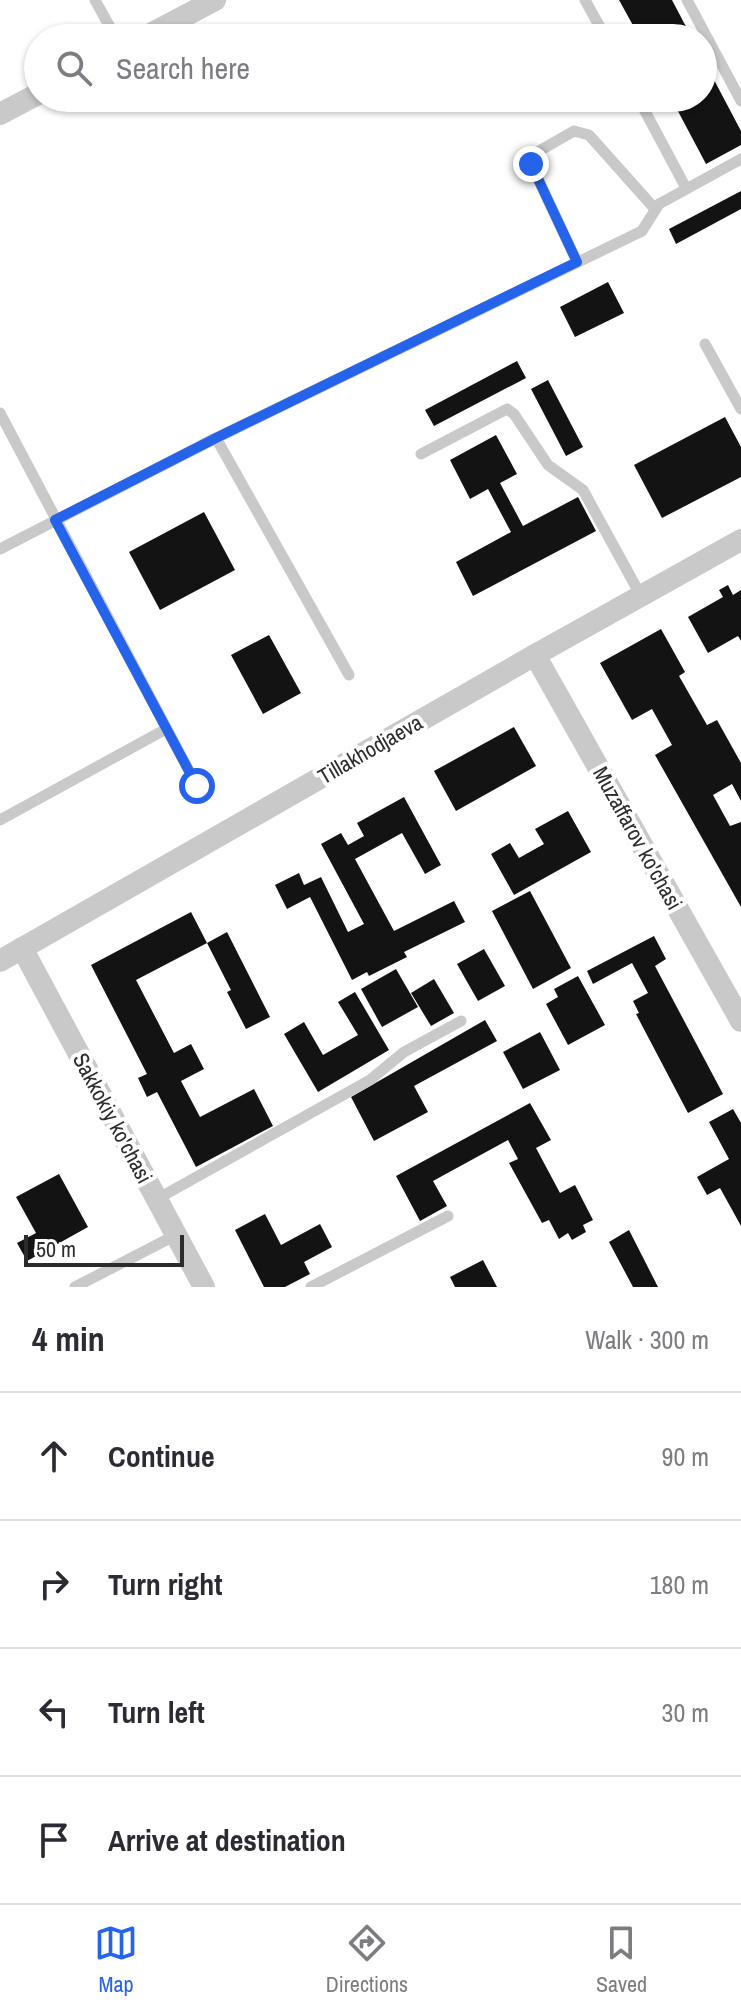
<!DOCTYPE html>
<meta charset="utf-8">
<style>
body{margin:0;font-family:"Archivo Narrow",sans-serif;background:#f2f2f3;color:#2b2b33}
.scale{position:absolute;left:24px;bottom:20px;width:160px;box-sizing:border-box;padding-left:8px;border:4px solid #2c2c2c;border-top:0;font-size:22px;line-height:28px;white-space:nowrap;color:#2c2c2c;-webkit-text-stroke:6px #fff;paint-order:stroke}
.stop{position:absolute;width:24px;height:24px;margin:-18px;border:6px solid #2563eb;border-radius:50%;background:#fff}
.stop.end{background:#2563eb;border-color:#fff;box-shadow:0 2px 8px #0008}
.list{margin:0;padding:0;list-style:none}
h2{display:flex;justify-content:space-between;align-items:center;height:104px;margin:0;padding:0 32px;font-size:34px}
h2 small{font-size:26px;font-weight:400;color:#7c7c81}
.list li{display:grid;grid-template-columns:52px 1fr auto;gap:24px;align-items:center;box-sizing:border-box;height:128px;padding:0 32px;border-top:2px solid #e1e1e2}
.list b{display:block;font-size:30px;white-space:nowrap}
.list em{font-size:26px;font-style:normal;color:#7c7c81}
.icon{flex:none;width:44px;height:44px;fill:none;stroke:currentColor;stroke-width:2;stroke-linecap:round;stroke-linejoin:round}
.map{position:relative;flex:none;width:741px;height:1287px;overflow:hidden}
.search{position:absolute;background:#fff;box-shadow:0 2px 6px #0004;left:24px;right:24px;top:24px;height:88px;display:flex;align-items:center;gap:20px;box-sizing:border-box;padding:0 28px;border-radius:44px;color:#7c7c81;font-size:30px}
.sheet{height:616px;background:#fff}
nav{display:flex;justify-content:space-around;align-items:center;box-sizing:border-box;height:112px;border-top:2px solid #e1e1e2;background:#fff;font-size:22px;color:#7c7c81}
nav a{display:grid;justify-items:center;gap:4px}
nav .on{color:#2563eb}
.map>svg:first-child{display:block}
.building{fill:#131313}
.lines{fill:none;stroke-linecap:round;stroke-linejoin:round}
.lane{stroke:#c9c9c9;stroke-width:11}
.street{stroke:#c9c9c9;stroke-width:22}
.route{stroke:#2563eb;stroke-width:10}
.labels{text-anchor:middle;stroke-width:8;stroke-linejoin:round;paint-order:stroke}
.street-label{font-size:22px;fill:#2c2c2c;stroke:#fff}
</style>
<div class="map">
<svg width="741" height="1287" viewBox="0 0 741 1287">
<rect width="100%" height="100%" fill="#fff"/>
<!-- building -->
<g class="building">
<path d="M 619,0 L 672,0 L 692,38 L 640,38 Z"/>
<path d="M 703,59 L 741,131 L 741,145 L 706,164 L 671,98 L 703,98 Z"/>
<path d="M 741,191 L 741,209 L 676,244 L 669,229 Z"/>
<path d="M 608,282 L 624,313 L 575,337 L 560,307 Z"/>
<path d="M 517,361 L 526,378 L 434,426 L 425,410 Z"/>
<path d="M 548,380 L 583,447 L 566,456 L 531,389 Z"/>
<path d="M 725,417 L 741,447 L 741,477 L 662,518 L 634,465 Z"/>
<path d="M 496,435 L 517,474 L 500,483 L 523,526 L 578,497 L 596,531 L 473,596 L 456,562 L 511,532 L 488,489 L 470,499 L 450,460 Z"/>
<path d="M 204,512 L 235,570 L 160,610 L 129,552 Z"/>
<path d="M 728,585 L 733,595 L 741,590 L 741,641 L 738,636 L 708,653 L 688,617 L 723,597 L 719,590 Z"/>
<path d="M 661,629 L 685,672 L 679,676 L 707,725 L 717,720 L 741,763 L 741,801 L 732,784 L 713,795 L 730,826 L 741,822 L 741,907 L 655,755 L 672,745 L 652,709 L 632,720 L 600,663 Z"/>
<path d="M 269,635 L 301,693 L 263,714 L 231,655 Z"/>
<path d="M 514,727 L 536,766 L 456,811 L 434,771 Z"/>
<path d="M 404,797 L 441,865 L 425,874 L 402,833 L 355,859 L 394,931 L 454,901 L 465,922 L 404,952 L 407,957 L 369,976 L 367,972 L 352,980 L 310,897 L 287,909 L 275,885 L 299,873 L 304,885 L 321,877 L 348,932 L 364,924 L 321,844 L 341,833 L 348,845 L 364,836 L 357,823 Z"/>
<path d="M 568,811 L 591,852 L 514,895 L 491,854 L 510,843 L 519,858 L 544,844 L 535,829 Z"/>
<path d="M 530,891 L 571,968 L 533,989 L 492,911 Z"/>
<path d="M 191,912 L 207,943 L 227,932 L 270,1017 L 246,1029 L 227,992 L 231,990 L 207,943 L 136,980 L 174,1053 L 191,1044 L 204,1069 L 181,1081 L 200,1117 L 254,1089 L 273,1126 L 196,1167 L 157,1092 L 147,1097 L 138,1078 L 147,1074 L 91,965 Z"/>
<path d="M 654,936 L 666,959 L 655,966 L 723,1094 L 688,1113 L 636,1014 L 639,1013 L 633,1001 L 648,993 L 632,963 L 593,984 L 587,971 Z"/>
<path d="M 484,949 L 505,986 L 478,1001 L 457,964 Z"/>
<path d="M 396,969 L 418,1007 L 382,1027 L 361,989 Z"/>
<path d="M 578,976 L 605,1025 L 568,1045 L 546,1004 L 558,997 L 554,989 Z"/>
<path d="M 434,979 L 454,1013 L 431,1026 L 411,993 Z"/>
<path d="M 355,992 L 389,1050 L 318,1092 L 284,1034 L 304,1022 L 323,1055 L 358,1035 L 338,1002 Z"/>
<path d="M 485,1020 L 497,1041 L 414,1086 L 428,1112 L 374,1141 L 351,1097 Z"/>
<path d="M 540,1032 L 560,1070 L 523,1089 L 503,1052 Z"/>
<path d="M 530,1103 L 551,1140 L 536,1148 L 560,1193 L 575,1185 L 593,1220 L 583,1225 L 586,1232 L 572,1240 L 568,1233 L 559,1239 L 549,1220 L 542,1223 L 509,1163 L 518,1159 L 508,1140 L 433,1181 L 447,1206 L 420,1221 L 396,1176 Z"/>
<path d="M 733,1109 L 741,1123 L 741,1226 L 720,1188 L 707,1195 L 697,1177 L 729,1159 L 709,1122 Z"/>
<path d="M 59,1174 L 88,1227 L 27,1261 L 17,1243 L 36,1233 L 16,1197 Z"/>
<path d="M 265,1214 L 281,1245 L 320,1224 L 332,1247 L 304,1262 L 310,1274 L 285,1287 L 264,1287 L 235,1230 Z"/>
<path d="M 629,1230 L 658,1287 L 633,1287 L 609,1242 Z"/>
<path d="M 483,1260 L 497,1287 L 455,1287 L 450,1277 Z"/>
</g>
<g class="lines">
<!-- lane -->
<g class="lane">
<path d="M 95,0 L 116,38"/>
<path d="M 585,0 L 606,38"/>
<path d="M 687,0 L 741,101"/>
<path d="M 638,98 L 686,188"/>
<path d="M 577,262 L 531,164 L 532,155 L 574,131 L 589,135 L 655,209"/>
<path d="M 705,344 L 741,409"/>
<path d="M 0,413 L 197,786"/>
<path d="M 216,438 L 349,675"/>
<path d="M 421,454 L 507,409 L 514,414 L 548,465 L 583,490 L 641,596"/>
<path d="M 0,549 L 216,438 L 642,231 L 659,204 L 741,159"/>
<path d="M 0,820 L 166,729"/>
<path d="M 157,1199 L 370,1080 L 404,1052 L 461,1021"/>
<path d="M 75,1287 L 176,1235"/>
<path d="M 311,1287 L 448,1216"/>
</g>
<!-- street -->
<g class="street">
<path d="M 143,38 L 215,0"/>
<path d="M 0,114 L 38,94"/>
<path d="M 535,655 L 741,1021"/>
<path d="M 22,948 L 204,1287"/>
<path d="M 0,961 L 535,655 L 741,540"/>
</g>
</g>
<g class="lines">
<!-- route -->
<path class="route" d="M 197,786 L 55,520 L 216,438 L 577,262 L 531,164"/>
</g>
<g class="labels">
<!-- street labels -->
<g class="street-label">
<text transform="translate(370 749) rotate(-30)" y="8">Tillakhodjaeva</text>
<text transform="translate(638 838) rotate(61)" y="8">Muzaffarov ko'chasi</text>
<text transform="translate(113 1118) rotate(62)" y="8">Sakkokiy ko'chasi</text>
</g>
</g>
</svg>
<div class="scale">50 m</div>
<div class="stop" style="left:197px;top:786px"></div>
<div class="stop end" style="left:531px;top:164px"></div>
<div class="search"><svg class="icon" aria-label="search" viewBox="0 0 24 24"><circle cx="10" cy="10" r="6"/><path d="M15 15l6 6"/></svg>Search here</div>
</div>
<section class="sheet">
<h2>4 min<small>Walk · 300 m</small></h2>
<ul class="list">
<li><svg class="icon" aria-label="ahead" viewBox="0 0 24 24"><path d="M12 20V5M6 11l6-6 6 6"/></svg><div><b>Continue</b></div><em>90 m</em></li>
<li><svg class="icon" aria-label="right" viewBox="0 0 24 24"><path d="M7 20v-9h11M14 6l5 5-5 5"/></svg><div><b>Turn right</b></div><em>180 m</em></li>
<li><svg class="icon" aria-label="left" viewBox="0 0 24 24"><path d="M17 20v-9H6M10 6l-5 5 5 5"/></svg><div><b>Turn left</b></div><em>30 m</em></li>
<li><svg class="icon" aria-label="arrive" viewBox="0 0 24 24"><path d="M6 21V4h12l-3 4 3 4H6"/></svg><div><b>Arrive at destination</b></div></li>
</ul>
</section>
<nav>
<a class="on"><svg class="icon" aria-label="map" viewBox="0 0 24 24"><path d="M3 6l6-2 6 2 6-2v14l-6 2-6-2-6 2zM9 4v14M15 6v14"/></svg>Map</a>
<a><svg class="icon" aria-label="directions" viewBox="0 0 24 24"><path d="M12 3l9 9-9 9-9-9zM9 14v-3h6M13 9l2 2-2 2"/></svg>Directions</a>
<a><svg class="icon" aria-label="saved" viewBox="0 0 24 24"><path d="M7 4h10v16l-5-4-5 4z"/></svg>Saved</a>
</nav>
